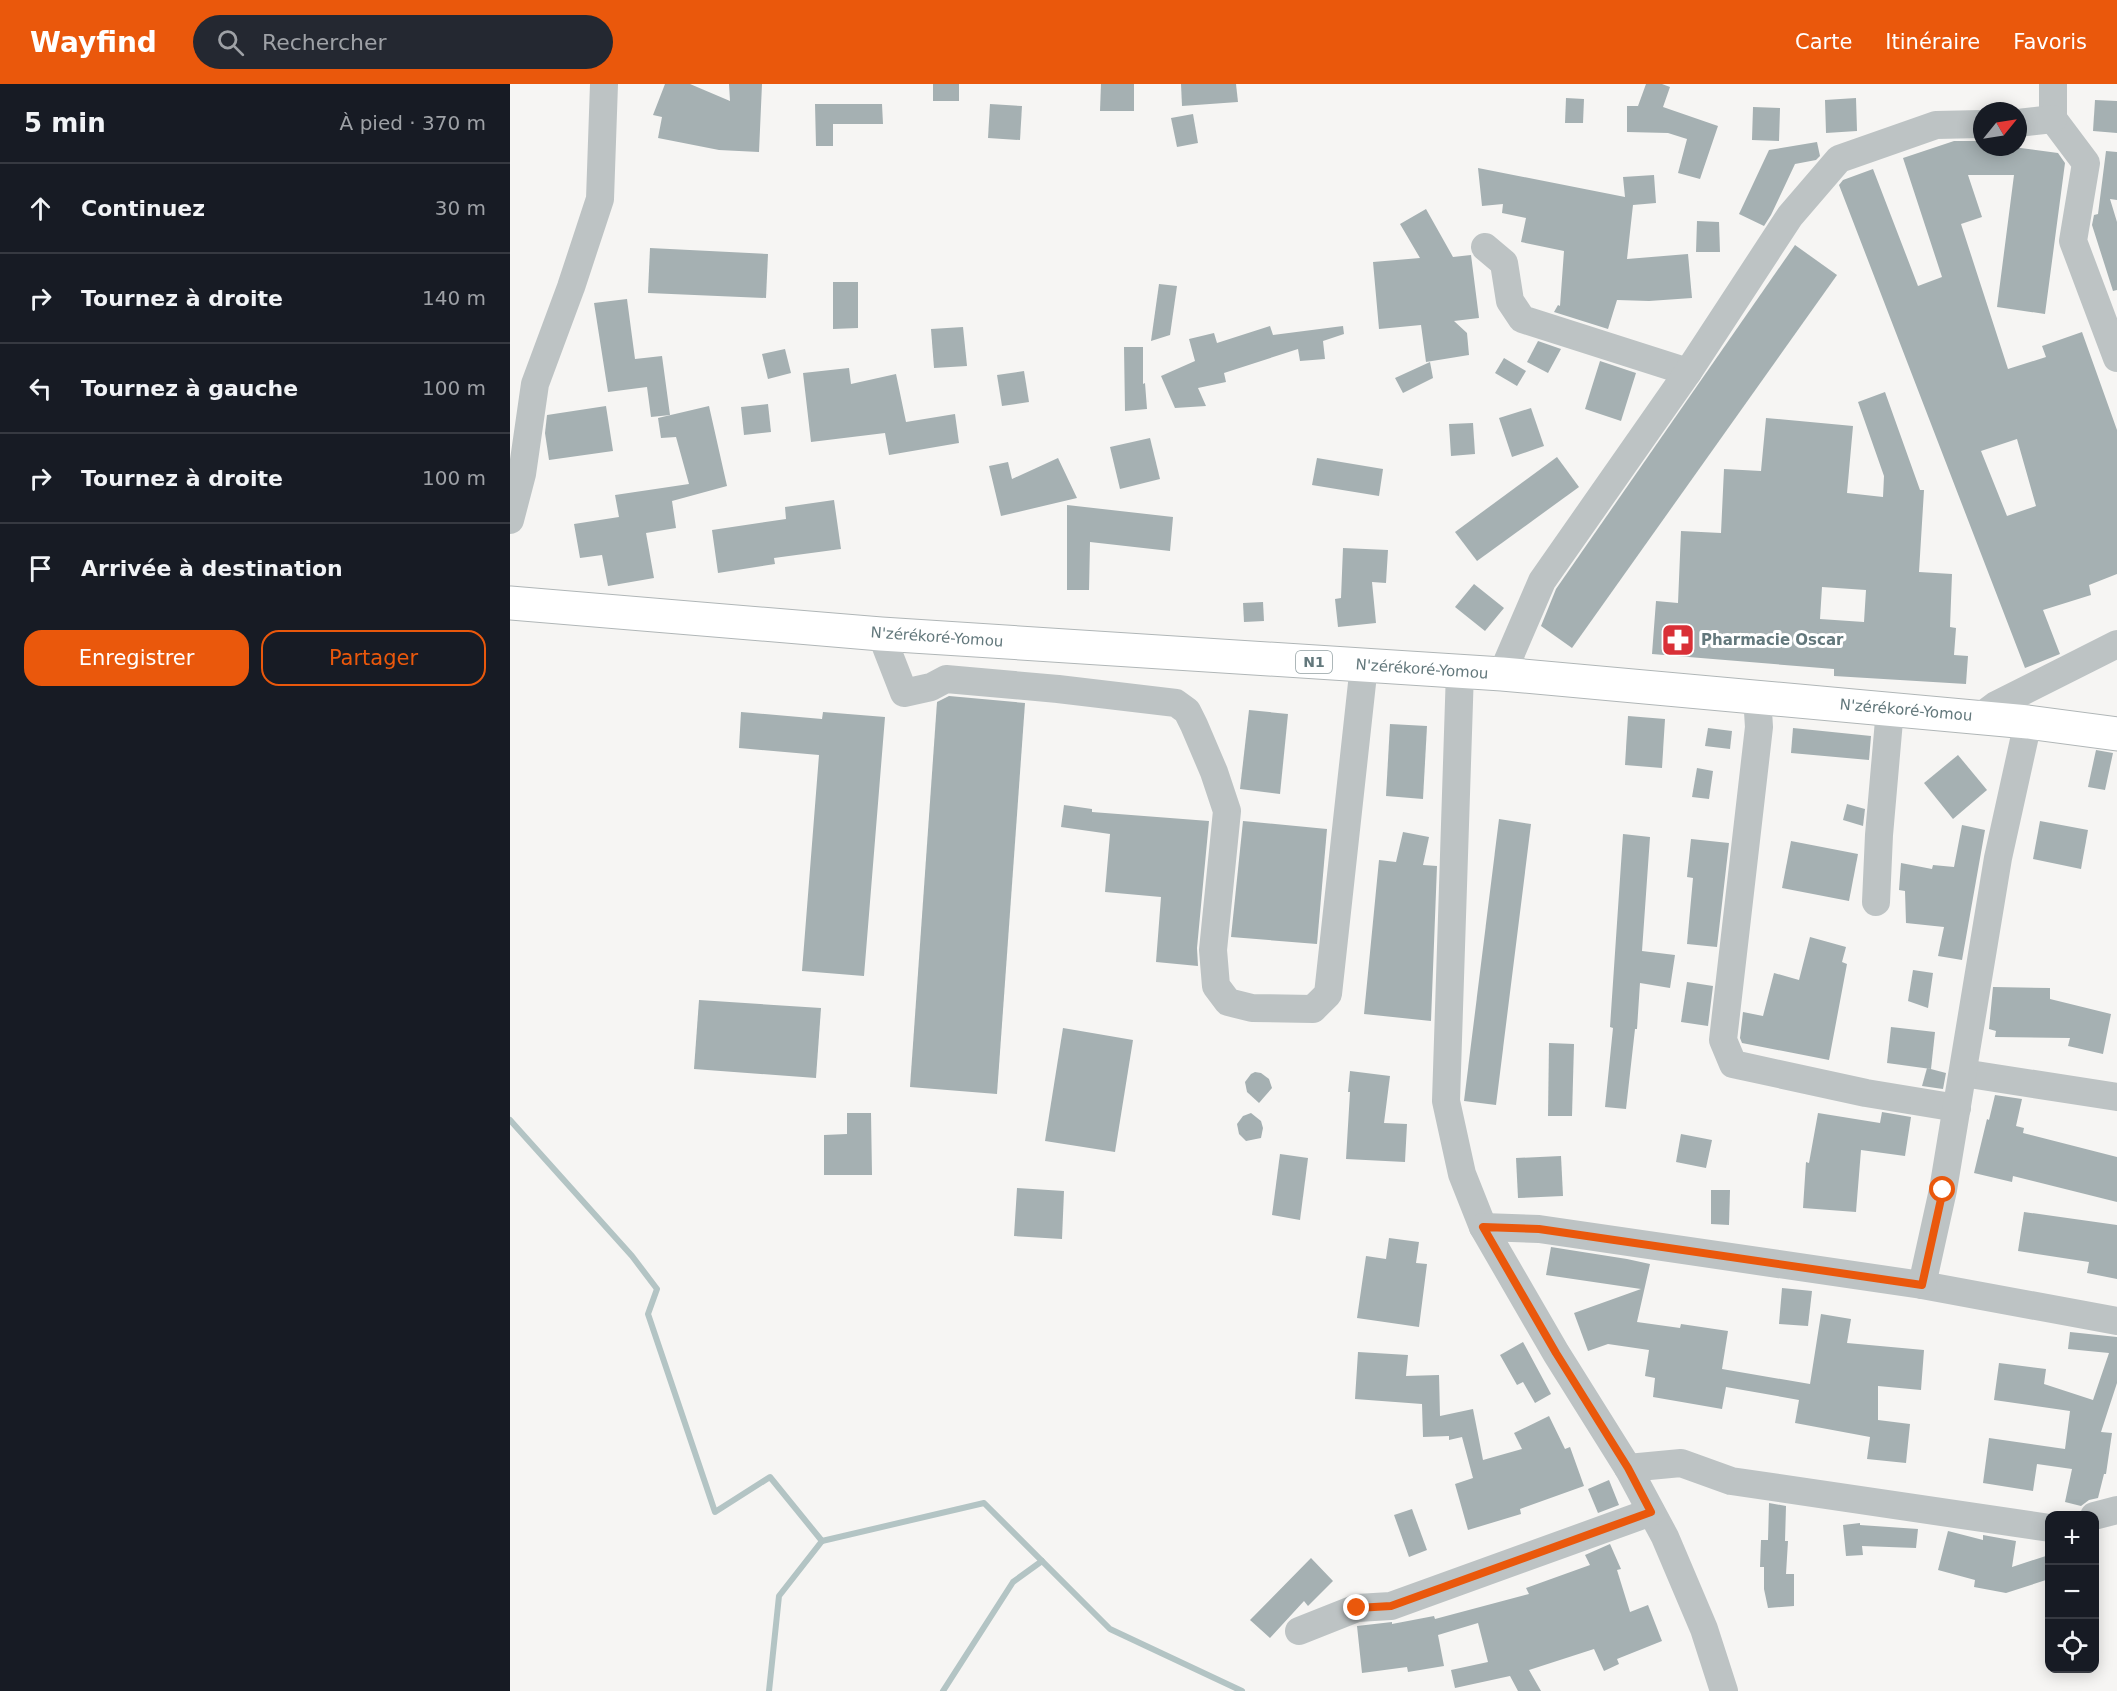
<!DOCTYPE html>
<html lang="fr">
<meta charset="utf-8">
<style>
body{margin:0;font-family:"DejaVu Sans",sans-serif;background:#242831;color:#f1f3f6}
.controls{position:absolute;right:18px;bottom:18px;display:grid;overflow:hidden;border-radius:12px;box-shadow:0 3px 15px #0003}
.controls button{width:54px;height:54px;display:grid;place-items:center;padding:0;border:0;border-bottom:2px solid #363941;background:#171b24;color:#f1f3f6;font:30px sans-serif}
.compass{position:absolute;left:1463px;top:18px;width:54px;height:54px;border-radius:50%;background:#171b24;box-shadow:0 3px 15px #0003;rotate:60deg}
.stop{position:absolute;width:18px;height:18px;margin:-14px;border:4px solid #ea580c;border-radius:50%;background:#fff}
.stop.end{background:#ea580c;border-color:#fff;box-shadow:0 2px 6px #0008}
.list{margin:0;padding:0;list-style:none}
h2{display:flex;justify-content:space-between;align-items:center;height:78px;margin:0;padding:0 24px;font-size:26px}
h2 small{font-size:20px;font-weight:400;color:#9ea1a6}
.list li{display:grid;grid-template-columns:39px 1fr auto;gap:18px;align-items:center;box-sizing:border-box;height:90px;padding:0 24px;border-top:2px solid #363941}
.list b{display:block;font-size:22px;white-space:nowrap}
.list em{font-size:20px;font-style:normal;color:#9ea1a6}
.actions{display:flex;gap:12px;padding:18px 24px}
.actions a{flex:1;padding:14px 0;border:2px solid #ea580c;border-radius:18px;text-align:center;font-size:21px;color:#ea580c}
.actions .main{background:#ea580c;color:#fff}
.icon{flex:none;width:33px;height:33px;fill:none;stroke:currentColor;stroke-width:2;stroke-linecap:round;stroke-linejoin:round}
.map{position:relative;flex:none;width:1607px;height:1607px;overflow:hidden}
header{display:flex;align-items:center;gap:36px;box-sizing:border-box;height:84px;padding:0 30px;background:#ea580c;color:#fff}
header strong{font-size:28px}
nav{display:flex;gap:33px;margin-inline-start:auto;font-size:21px}
.search{width:420px;height:54px;background:#242831;display:flex;align-items:center;gap:15px;box-sizing:border-box;padding:0 21px;border-radius:33px;color:#9ea1a6;font-size:22px}
main{display:flex}
aside{flex:1;background:#171b24}
.map>svg:first-child{display:block}
.lines{fill:none;stroke-linecap:round;stroke-linejoin:round}
.stream{stroke:#b3c4c4;stroke-width:6}
.building{fill:#a5b0b2;fill-rule:evenodd}
.highway-casing{stroke:#b0b6b7;stroke-width:35}
.minor{stroke:#bdc3c4;stroke-width:28}
.highway{stroke:#fff;stroke-width:33}
.route{stroke:#ea580c;stroke-width:8}
.labels{text-anchor:middle;stroke-width:6;stroke-linejoin:round;paint-order:stroke}
.shield{fill:#fff;stroke:#92a0a3;stroke-width:1.5}
.shield-label{font-size:14px;font-weight:bold;fill:#63787c}
.street-label{font-size:15px;fill:#63787c;stroke:#fff}
.poi-label{font-size:15px;font-weight:bold;fill:#63787c;stroke:#fff;text-anchor:start}
</style>
<header>
<strong>Wayfind</strong>
<div class="search"><svg class="icon" aria-label="search" viewBox="0 0 24 24"><circle cx="10" cy="10" r="6"/><path d="M15 15l6 6"/></svg>Rechercher</div>
<nav><a>Carte</a><a>Itinéraire</a><a>Favoris</a></nav>
</header>
<main>
<aside>
<h2>5 min<small>À pied · 370 m</small></h2>
<ul class="list">
<li><svg class="icon" aria-label="ahead" viewBox="0 0 24 24"><path d="M12 20V5M6 11l6-6 6 6"/></svg><div><b>Continuez</b></div><em>30 m</em></li>
<li><svg class="icon" aria-label="right" viewBox="0 0 24 24"><path d="M7 20v-9h11M14 6l5 5-5 5"/></svg><div><b>Tournez à droite</b></div><em>140 m</em></li>
<li><svg class="icon" aria-label="left" viewBox="0 0 24 24"><path d="M17 20v-9H6M10 6l-5 5 5 5"/></svg><div><b>Tournez à gauche</b></div><em>100 m</em></li>
<li><svg class="icon" aria-label="right" viewBox="0 0 24 24"><path d="M7 20v-9h11M14 6l5 5-5 5"/></svg><div><b>Tournez à droite</b></div><em>100 m</em></li>
<li><svg class="icon" aria-label="arrive" viewBox="0 0 24 24"><path d="M6 21V4h12l-3 4 3 4H6"/></svg><div><b>Arrivée à destination</b></div></li>
</ul>
<div class="actions"><a class="main">Enregistrer</a><a>Partager</a></div>
</aside>
<div class="map">
<svg width="1607" height="1607" viewBox="0 0 1607 1607">
<rect width="100%" height="100%" fill="#f6f5f3"/>
<g class="lines">
<!-- stream -->
<g class="stream">
<path d="M 0,1036 L 122,1172 L 147,1205 L 138,1230 L 205,1428 L 260,1393 L 312,1457 L 474,1419 L 600,1545 L 732,1607"/>
<path d="M 259,1607 L 269,1512 L 312,1457"/>
<path d="M 433,1607 L 503,1498 L 532,1477"/>
</g>
</g>
<!-- building -->
<g class="building">
<path d="M 155,0 L 180,0 L 220,17 L 219,0 L 252,0 L 249,68 L 209,66 L 148,54 L 152,33 L 143,31 Z"/>
<rect x="423" y="0" width="26" height="17"/>
<path d="M 591,0 L 624,0 L 624,27 L 590,27 Z"/>
<path d="M 671,0 L 726,0 L 728,18 L 672,22 Z"/>
<path d="M 1136,0 L 1152,0 L 1160,3 L 1153,23 L 1208,42 L 1190,95 L 1168,89 L 1177,55 L 1158,49 L 1117,48 L 1117,22 L 1128,22 Z"/>
<path d="M 1056,14 L 1074,15 L 1073,39 L 1055,39 Z"/>
<path d="M 1346,14 L 1347,47 L 1316,49 L 1315,16 Z"/>
<path d="M 1585,16 L 1607,17 L 1607,49 L 1583,47 Z"/>
<path d="M 305,20 L 372,20 L 373,40 L 323,40 L 323,62 L 306,62 Z"/>
<path d="M 480,20 L 512,22 L 510,56 L 478,54 Z"/>
<path d="M 1243,23 L 1270,24 L 1269,57 L 1242,56 Z"/>
<path d="M 683,30 L 688,59 L 667,63 L 661,34 Z"/>
<path d="M 1444,57 L 1472,57 L 1472,63 L 1503,63 L 1548,69 L 1555,79 L 1535,230 L 1487,223 L 1504,91 L 1458,91 L 1472,133 L 1451,140 L 1498,285 L 1536,273 L 1532,262 L 1572,248 L 1607,346 L 1607,490 L 1579,501 L 1581,511 L 1533,526 L 1550,570 L 1515,584 L 1329,101 L 1333,96 L 1363,85 L 1408,202 L 1432,193 L 1393,74 ZM 1507,355 L 1526,422 L 1497,432 L 1471,367 Z"/>
<path d="M 1307,58 L 1310,72 L 1306,76 L 1285,80 L 1261,131 L 1254,142 L 1229,130 L 1259,66 Z"/>
<path d="M 1596,67 L 1607,68 L 1607,116 L 1600,115 L 1607,138 L 1607,206 L 1603,207 L 1582,141 L 1584,131 L 1588,130 Z"/>
<path d="M 968,84 L 1115,113 L 1113,93 L 1144,91 L 1146,119 L 1123,121 L 1117,175 L 1178,170 L 1182,214 L 1139,217 L 1107,216 L 1098,245 L 1044,228 L 1048,221 L 1050,222 L 1054,167 L 1011,158 L 1016,134 L 992,129 L 993,120 L 972,122 Z"/>
<path d="M 916,125 L 943,173 L 961,171 L 969,234 L 944,237 L 957,249 L 959,271 L 916,278 L 911,241 L 869,245 L 863,178 L 910,174 L 890,140 Z"/>
<path d="M 1187,137 L 1209,138 L 1210,168 L 1186,168 Z"/>
<path d="M 1285,161 L 1327,191 L 1062,564 L 1031,542 L 1046,505 Z"/>
<path d="M 140,164 L 258,170 L 256,214 L 138,209 Z"/>
<path d="M 323,198 L 348,198 L 348,244 L 323,245 Z"/>
<path d="M 649,200 L 667,202 L 660,251 L 641,257 Z"/>
<path d="M 117,215 L 125,275 L 152,272 L 160,331 L 141,333 L 137,303 L 98,308 L 84,219 Z"/>
<path d="M 760,242 L 763,251 L 833,242 L 834,250 L 813,257 L 815,275 L 790,277 L 788,265 L 714,289 L 716,298 L 688,304 L 696,322 L 665,324 L 651,292 L 685,277 L 679,255 L 704,249 L 707,259 Z"/>
<path d="M 453,243 L 457,282 L 424,284 L 421,245 Z"/>
<path d="M 1028,257 L 1051,265 L 1038,289 L 1017,278 Z"/>
<path d="M 614,263 L 633,263 L 633,300 L 635,299 L 637,325 L 615,327 Z"/>
<path d="M 275,265 L 281,289 L 258,295 L 252,270 Z"/>
<path d="M 994,274 L 1016,287 L 1007,302 L 985,289 Z"/>
<path d="M 1090,277 L 1126,289 L 1111,337 L 1075,325 Z"/>
<path d="M 920,278 L 923,294 L 893,309 L 885,294 Z"/>
<path d="M 339,284 L 341,300 L 386,290 L 396,338 L 445,330 L 449,359 L 379,371 L 375,349 L 301,358 L 293,289 Z"/>
<path d="M 514,287 L 519,318 L 492,322 L 487,291 Z"/>
<path d="M 1375,308 L 1410,406 L 1414,406 L 1409,488 L 1442,490 L 1440,543 L 1446,544 L 1444,571 L 1458,572 L 1456,600 L 1324,592 L 1324,585 L 1142,570 L 1146,517 L 1168,519 L 1171,447 L 1211,449 L 1214,385 L 1251,387 L 1256,334 L 1343,342 L 1337,409 L 1373,413 L 1374,392 L 1348,318 ZM 1312,503 L 1356,506 L 1354,538 L 1310,535 Z"/>
<path d="M 258,320 L 261,348 L 234,351 L 231,323 Z"/>
<path d="M 96,322 L 103,367 L 39,376 L 35,349 L 37,331 Z"/>
<path d="M 199,322 L 217,402 L 162,417 L 166,444 L 136,449 L 144,494 L 98,502 L 92,471 L 70,474 L 64,440 L 109,433 L 105,411 L 179,400 L 166,353 L 151,354 L 148,334 Z"/>
<path d="M 1021,324 L 1034,362 L 1002,373 L 989,334 Z"/>
<path d="M 963,339 L 965,370 L 941,372 L 939,340 Z"/>
<path d="M 640,354 L 650,395 L 610,405 L 600,363 Z"/>
<path d="M 1047,373 L 1069,403 L 967,477 L 945,448 Z"/>
<path d="M 548,374 L 567,414 L 491,432 L 479,382 L 498,378 L 502,395 Z"/>
<path d="M 807,374 L 873,385 L 869,412 L 802,401 Z"/>
<path d="M 324,416 L 331,465 L 264,474 L 265,480 L 208,489 L 202,446 L 276,435 L 275,423 Z"/>
<path d="M 557,421 L 663,433 L 660,467 L 580,458 L 579,506 L 557,506 Z"/>
<path d="M 833,464 L 878,466 L 876,499 L 862,498 L 866,539 L 828,543 L 825,515 L 831,514 Z"/>
<path d="M 964,500 L 994,524 L 975,547 L 945,523 Z"/>
<path d="M 753,518 L 754,537 L 734,538 L 733,519 Z"/>
<path d="M 439,612 L 515,619 L 487,1010 L 400,1003 L 427,618 Z"/>
<path d="M 739,626 L 778,630 L 770,710 L 730,705 Z"/>
<path d="M 231,628 L 312,635 L 313,628 L 375,633 L 354,892 L 292,887 L 309,671 L 229,664 Z"/>
<path d="M 1118,632 L 1155,635 L 1152,684 L 1115,681 Z"/>
<path d="M 880,640 L 917,642 L 913,715 L 876,712 Z"/>
<path d="M 1198,644 L 1222,647 L 1220,665 L 1195,662 Z"/>
<path d="M 1283,644 L 1361,652 L 1359,676 L 1281,669 Z"/>
<path d="M 1586,666 L 1603,669 L 1595,706 L 1578,703 Z"/>
<path d="M 1448,671 L 1477,706 L 1443,735 L 1414,699 Z"/>
<path d="M 1187,684 L 1203,687 L 1199,715 L 1182,713 Z"/>
<path d="M 1337,720 L 1355,725 L 1353,742 L 1333,736 Z"/>
<path d="M 554,721 L 582,725 L 582,728 L 699,737 L 687,864 L 688,882 L 646,878 L 651,813 L 595,808 L 600,750 L 551,743 Z"/>
<path d="M 989,735 L 1021,740 L 986,1021 L 954,1017 Z"/>
<path d="M 733,737 L 817,745 L 807,860 L 721,853 Z"/>
<path d="M 1530,737 L 1578,746 L 1571,785 L 1523,775 Z"/>
<path d="M 1452,741 L 1475,746 L 1452,876 L 1428,872 L 1434,843 L 1396,839 L 1395,807 L 1389,806 L 1391,779 L 1422,785 L 1423,781 L 1444,783 Z"/>
<path d="M 893,748 L 919,753 L 913,781 L 927,782 L 921,937 L 854,930 L 869,776 L 886,778 Z"/>
<path d="M 1113,750 L 1140,753 L 1132,867 L 1165,871 L 1160,904 L 1130,899 L 1127,945 L 1125,945 L 1116,1025 L 1095,1023 L 1103,944 L 1100,943 Z"/>
<path d="M 1181,755 L 1219,759 L 1207,863 L 1177,860 L 1183,794 L 1177,793 Z"/>
<path d="M 1281,757 L 1348,770 L 1339,817 L 1272,804 Z"/>
<path d="M 1300,853 L 1336,863 L 1332,878 L 1337,880 L 1319,976 L 1232,959 L 1230,954 L 1233,928 L 1253,932 L 1264,889 L 1289,896 Z"/>
<path d="M 1403,886 L 1423,889 L 1418,924 L 1398,917 Z"/>
<path d="M 1177,898 L 1203,902 L 1198,942 L 1171,938 Z"/>
<path d="M 1483,903 L 1540,904 L 1540,915 L 1601,930 L 1593,970 L 1558,962 L 1560,954 L 1485,953 L 1486,947 L 1479,945 Z"/>
<path d="M 189,916 L 311,924 L 306,994 L 184,985 Z"/>
<path d="M 1381,943 L 1425,948 L 1421,985 L 1377,979 Z"/>
<path d="M 553,944 L 623,956 L 605,1068 L 535,1057 Z"/>
<path d="M 1039,959 L 1064,960 L 1062,1032 L 1038,1032 Z"/>
<path d="M 1417,984 L 1436,989 L 1433,1005 L 1412,1002 Z"/>
<path d="M 840,987 L 880,992 L 874,1039 L 897,1040 L 895,1078 L 836,1075 L 840,1008 L 838,1008 Z"/>
<path d="M 745,988 L 751,989 L 759,995 L 762,1004 L 749,1019 L 737,1008 L 735,998 L 741,990 Z"/>
<path d="M 1485,1011 L 1512,1015 L 1506,1042 L 1514,1044 L 1513,1049 L 1607,1073 L 1607,1118 L 1503,1092 L 1502,1098 L 1464,1089 L 1477,1035 L 1479,1036 Z"/>
<path d="M 1372,1028 L 1401,1033 L 1395,1072 L 1351,1066 L 1346,1128 L 1293,1124 L 1296,1078 L 1299,1079 L 1308,1029 L 1370,1039 Z"/>
<path d="M 337,1029 L 361,1029 L 362,1091 L 314,1091 L 314,1051 L 337,1050 Z"/>
<path d="M 741,1029 L 751,1037 L 753,1044 L 751,1054 L 736,1057 L 729,1050 L 727,1040 L 733,1032 Z"/>
<path d="M 1171,1050 L 1202,1056 L 1196,1084 L 1166,1078 Z"/>
<path d="M 770,1070 L 798,1074 L 790,1136 L 762,1131 Z"/>
<path d="M 1051,1072 L 1053,1112 L 1008,1114 L 1006,1074 Z"/>
<path d="M 507,1104 L 554,1107 L 552,1155 L 504,1152 Z"/>
<path d="M 1201,1106 L 1220,1106 L 1219,1141 L 1201,1140 Z"/>
<path d="M 1514,1128 L 1607,1141 L 1607,1195 L 1577,1189 L 1579,1178 L 1508,1167 Z"/>
<path d="M 879,1154 L 909,1158 L 906,1179 L 917,1180 L 909,1243 L 847,1234 L 856,1172 L 876,1175 Z"/>
<path d="M 1041,1163 L 1117,1175 L 1140,1180 L 1127,1238 L 1170,1244 L 1171,1240 L 1218,1247 L 1212,1285 L 1300,1300 L 1311,1230 L 1341,1235 L 1337,1259 L 1414,1266 L 1411,1306 L 1368,1302 L 1368,1336 L 1400,1340 L 1396,1379 L 1357,1375 L 1360,1353 L 1285,1339 L 1289,1316 L 1216,1303 L 1212,1325 L 1143,1313 L 1145,1294 L 1135,1292 L 1139,1266 L 1098,1260 L 1078,1267 L 1064,1229 L 1131,1205 L 1036,1191 Z"/>
<path d="M 1272,1204 L 1302,1207 L 1298,1242 L 1269,1240 Z"/>
<path d="M 1560,1248 L 1607,1253 L 1607,1299 L 1591,1348 L 1602,1349 L 1596,1390 L 1594,1390 L 1588,1414 L 1579,1416 L 1571,1422 L 1555,1418 L 1562,1385 L 1527,1380 L 1523,1407 L 1473,1399 L 1479,1354 L 1555,1365 L 1560,1327 L 1484,1316 L 1489,1279 L 1536,1285 L 1534,1300 L 1583,1316 L 1599,1269 L 1558,1265 Z"/>
<path d="M 1013,1258 L 1041,1310 L 1025,1319 L 1013,1298 L 1007,1301 L 990,1271 Z"/>
<path d="M 848,1268 L 898,1271 L 896,1292 L 929,1291 L 930,1332 L 963,1325 L 973,1376 L 1012,1365 L 1004,1349 L 1039,1332 L 1055,1365 L 1060,1363 L 1074,1402 L 1010,1425 L 1011,1430 L 958,1446 L 945,1400 L 963,1394 L 952,1353 L 939,1356 L 939,1352 L 913,1353 L 912,1320 L 845,1315 Z"/>
<path d="M 1099,1396 L 1109,1421 L 1088,1429 L 1078,1405 Z"/>
<path d="M 1259,1419 L 1276,1422 L 1275,1457 L 1278,1457 L 1276,1490 L 1284,1490 L 1284,1522 L 1258,1524 L 1254,1505 L 1254,1483 L 1250,1483 L 1251,1456 L 1258,1456 Z"/>
<path d="M 902,1425 L 917,1466 L 899,1473 L 884,1431 Z"/>
<path d="M 1350,1439 L 1350,1441 L 1408,1445 L 1406,1464 L 1352,1462 L 1353,1471 L 1336,1472 L 1333,1441 Z"/>
<path d="M 1438,1447 L 1473,1456 L 1473,1451 L 1506,1457 L 1502,1483 L 1539,1471 L 1539,1495 L 1496,1509 L 1464,1503 L 1465,1496 L 1428,1486 Z"/>
<path d="M 1100,1460 L 1111,1485 L 1107,1486 L 1120,1528 L 1138,1521 L 1152,1557 L 1107,1575 L 1109,1580 L 1094,1587 L 1084,1565 L 1019,1586 L 1031,1607 L 1008,1607 L 1000,1592 L 945,1604 L 941,1586 L 978,1578 L 968,1539 L 928,1551 L 934,1582 L 898,1588 L 897,1583 L 852,1589 L 847,1542 L 882,1538 L 882,1540 L 924,1532 L 925,1535 L 1019,1510 L 1016,1504 L 1080,1481 L 1075,1471 Z"/>
<path d="M 801,1474 L 823,1497 L 798,1522 L 794,1517 L 760,1554 L 740,1536 Z"/>
</g>
<g class="lines">
<defs>
<path id="highway" d="M 0,519 L 371,550 L 992,590 L 1518,638 L 1607,650"/>
</defs>
<!-- highway casing -->
<use href="#highway" class="highway-casing"/>
<!-- minor -->
<g class="minor">
<path d="M 1543,0 L 1543,35 L 1576,79 L 1563,157 L 1607,274"/>
<path d="M 1508,39 L 1543,35"/>
<path d="M 975,163 L 994,179 L 1000,217 L 1012,235 L 1178,288"/>
<path d="M 0,436 L 12,390 L 25,300 L 61,203 L 90,115 L 94,0"/>
<path d="M 371,550 L 394,609 L 421,603 L 436,595 L 548,605 L 666,619 L 677,627 L 684,641 L 704,688 L 717,727 L 703,866 L 706,902 L 718,918 L 742,924 L 803,925 L 818,910 L 854,581"/>
<path d="M 950,587 L 936,1017 L 952,1090 L 973,1143 L 1046,1269 L 1118,1384 L 1155,1453 L 1194,1545 L 1214,1607"/>
<path d="M 992,590 L 1032,497 L 1178,288 L 1280,132 L 1329,75 L 1426,41 L 1472,40"/>
<path d="M 1247,612 L 1249,643 L 1213,956 L 1223,980 L 1356,1009 L 1447,1024"/>
<path d="M 1470,633 L 1486,621 L 1607,560"/>
<path d="M 1366,818 L 1369,751 L 1380,625"/>
<path d="M 1453,989 L 1607,1013"/>
<path d="M 973,1143 L 1029,1145 L 1412,1201 L 1607,1237"/>
<path d="M 1412,1201 L 1433,1106 L 1488,774 L 1518,638"/>
<path d="M 1118,1384 L 1171,1379 L 1221,1397 L 1540,1444"/>
<path d="M 1584,1432 L 1607,1426"/>
<path d="M 789,1547 L 847,1524 L 881,1522 L 1141,1428"/>
</g>
<!-- highway -->
<use href="#highway" class="highway"/>
</g>
<g class="lines">
<!-- route -->
<path class="route" d="M 847,1524 L 881,1522 L 1141,1428 L 1118,1384 L 1046,1269 L 973,1143 L 1029,1145 L 1412,1201 L 1433,1106"/>
</g>
<!-- icons -->
<defs>
<symbol id="pharmacy-square" viewBox="-11 -11 22 22"><rect x="-9" y="-9" width="18" height="18" rx="4" fill="#d93037" stroke="#fff"/><path d="M-2-6h4v4h4v4h-4v4h-4v-4h-4v-4h4Z" fill="#fff"/></symbol>
</defs>
<g fill-rule="evenodd">
<use href="#pharmacy-square" x="1149" y="537" width="38" height="38"/>
</g>
<g class="labels">
<!-- shield labels -->
<rect class="shield" x="786" y="567" width="36" height="22" rx="4.5"/>
<g class="shield-label">
<text x="804" y="583">N1</text>
</g>
<!-- street labels -->
<g class="street-label">
<text transform="translate(427 553) rotate(4)" y="5">N'zérékoré-Yomou</text>
<text transform="translate(912 585) rotate(4)" y="5">N'zérékoré-Yomou</text>
<text transform="translate(1396 626) rotate(5)" y="5">N'zérékoré-Yomou</text>
</g>
<!-- poi labels -->
<g class="poi-label">
<text x="1191" y="561">Pharmacie Oscar</text>
</g>
</g>
</svg>
<div class="controls">
<button>+</button>
<button>−</button>
<button><svg class="icon" aria-label="locate" viewBox="0 0 24 24"><circle cx="12" cy="12" r="6"/><path d="M12 2v4M12 18v4M2 12h4M18 12h4"/></svg></button>
</div>
<svg class="compass" viewBox="-18 -18 36 36"><path d="M0-13l5 13h-10z" fill="#e53935"/><path d="M0 13l5-13h-10z" fill="#9ea1a6"/></svg>
<div class="stop" style="left:1433px;top:1106px"></div>
<div class="stop end" style="left:847px;top:1524px"></div>
</div>
</main>
